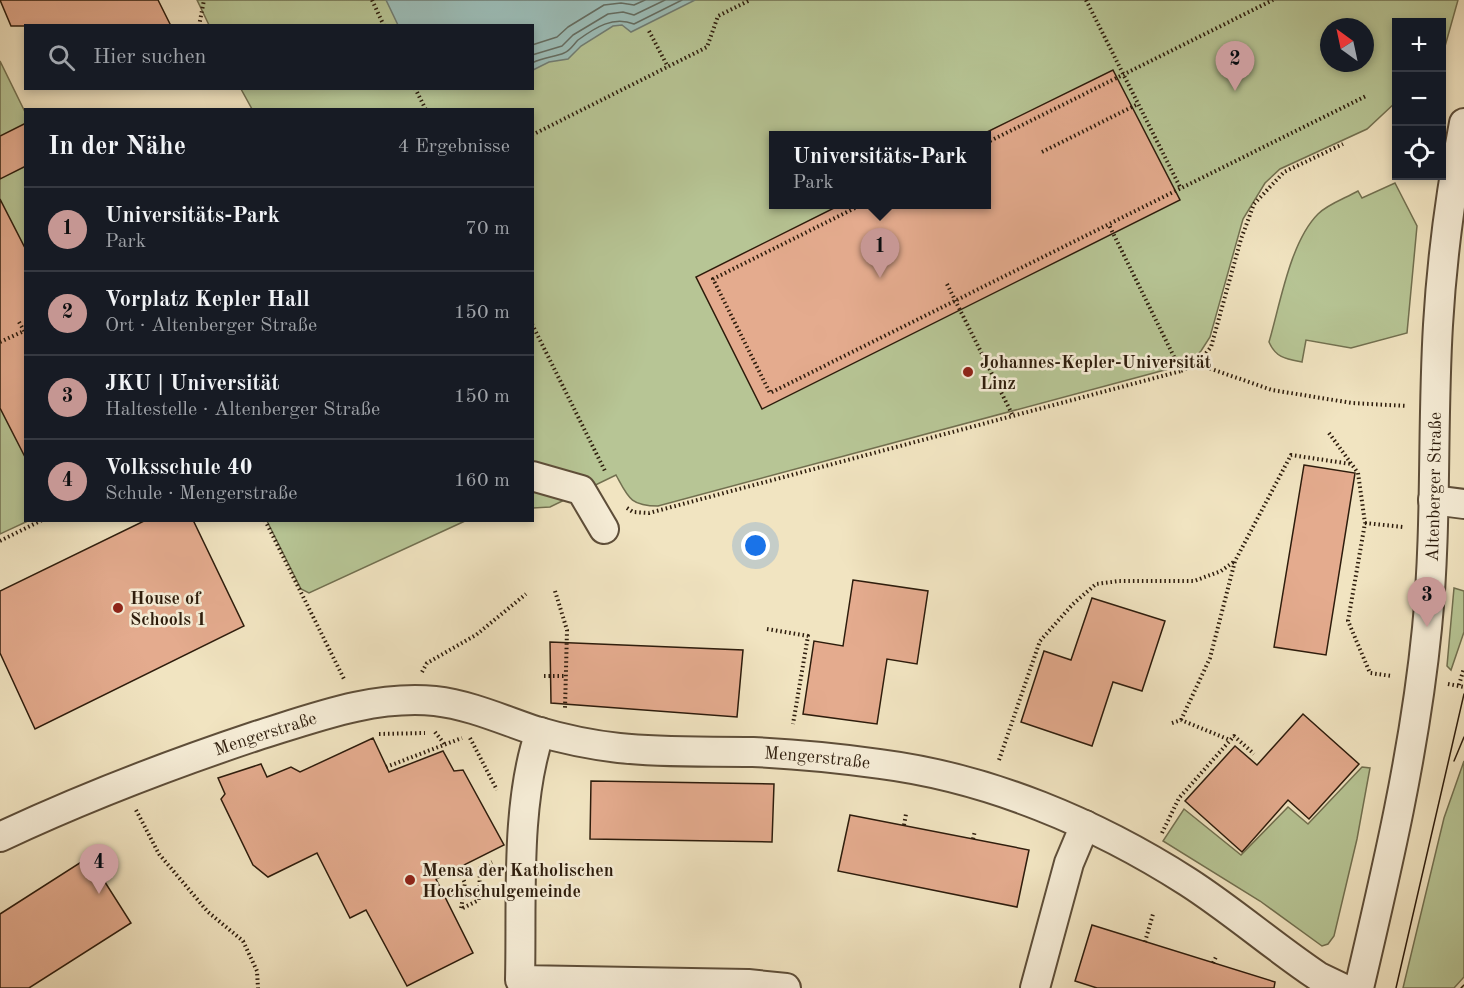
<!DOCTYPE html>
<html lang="de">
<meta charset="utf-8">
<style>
body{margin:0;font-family:"Old Standard TT",serif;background:#20242c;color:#f1f3f6}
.controls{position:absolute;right:18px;top:18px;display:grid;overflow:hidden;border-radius:0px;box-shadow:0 3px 9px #0003}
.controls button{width:54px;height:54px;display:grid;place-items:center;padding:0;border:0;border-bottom:2px solid #363941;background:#171b24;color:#f1f3f6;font:30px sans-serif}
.compass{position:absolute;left:1320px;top:18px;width:54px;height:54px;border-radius:50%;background:#171b24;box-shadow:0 3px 9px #0003;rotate:327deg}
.you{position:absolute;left:756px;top:546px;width:21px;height:21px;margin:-15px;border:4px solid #fff;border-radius:50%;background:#1a73e8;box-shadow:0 0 0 9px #1a73e833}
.badge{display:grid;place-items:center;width:39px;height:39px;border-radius:50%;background:#c59692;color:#111;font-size:20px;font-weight:700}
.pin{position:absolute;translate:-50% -50px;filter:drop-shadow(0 2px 3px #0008)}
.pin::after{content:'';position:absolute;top:32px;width:21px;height:18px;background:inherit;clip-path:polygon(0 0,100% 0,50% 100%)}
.popup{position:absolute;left:769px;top:131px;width:222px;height:78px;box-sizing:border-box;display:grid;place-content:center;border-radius:0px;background:#171b24;filter:drop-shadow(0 2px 4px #0005);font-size:20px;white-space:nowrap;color:#9ea1a6}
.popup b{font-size:22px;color:#f1f3f6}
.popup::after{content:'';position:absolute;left:50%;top:100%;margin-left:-12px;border:12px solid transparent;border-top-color:#171b24}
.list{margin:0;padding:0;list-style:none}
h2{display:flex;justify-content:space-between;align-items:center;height:78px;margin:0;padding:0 24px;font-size:26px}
h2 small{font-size:20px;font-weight:400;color:#9ea1a6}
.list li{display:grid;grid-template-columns:39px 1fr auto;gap:18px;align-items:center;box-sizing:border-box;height:84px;padding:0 24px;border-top:2px solid #363941}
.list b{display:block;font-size:22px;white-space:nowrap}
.list p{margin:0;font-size:20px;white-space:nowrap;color:#9ea1a6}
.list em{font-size:20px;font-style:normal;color:#9ea1a6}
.icon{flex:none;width:33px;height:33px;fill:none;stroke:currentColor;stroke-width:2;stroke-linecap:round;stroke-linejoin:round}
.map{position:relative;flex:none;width:1464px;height:988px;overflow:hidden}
.search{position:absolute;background:#171b24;box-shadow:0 3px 9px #0003;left:24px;top:24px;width:510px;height:66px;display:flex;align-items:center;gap:15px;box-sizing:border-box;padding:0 21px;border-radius:0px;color:#9ea1a6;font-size:22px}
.panel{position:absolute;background:#171b24;box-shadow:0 3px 9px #0003;left:24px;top:108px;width:510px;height:414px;border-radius:0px}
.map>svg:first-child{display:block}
.green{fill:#b7c595;stroke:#727050;stroke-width:1.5;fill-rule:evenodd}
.water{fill:#9cbeb9;stroke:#707d74;stroke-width:1.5}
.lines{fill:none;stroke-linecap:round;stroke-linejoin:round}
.shore{stroke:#646d62;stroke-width:1.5}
.building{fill:#e4ab8e;stroke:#2d1c0c;stroke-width:1.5}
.minor-casing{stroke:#5e4e39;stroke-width:32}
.path{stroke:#2d1c0c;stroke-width:4;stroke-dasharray:1.5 3;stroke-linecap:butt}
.minor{stroke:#f6edd7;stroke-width:28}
.tram{stroke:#2d1c0c;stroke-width:1.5}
.poi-dot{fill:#8f2418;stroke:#f6edd7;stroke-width:2}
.labels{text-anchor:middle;stroke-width:5;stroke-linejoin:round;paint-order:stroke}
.poi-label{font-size:18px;font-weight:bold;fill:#2d1c0c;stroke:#f6edd7;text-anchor:start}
.street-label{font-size:18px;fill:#2d1c0c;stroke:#f6edd7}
</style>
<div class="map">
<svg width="1464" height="988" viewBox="0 0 1464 988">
<rect width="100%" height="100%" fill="#f1e4c1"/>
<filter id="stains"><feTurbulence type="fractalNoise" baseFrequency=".00333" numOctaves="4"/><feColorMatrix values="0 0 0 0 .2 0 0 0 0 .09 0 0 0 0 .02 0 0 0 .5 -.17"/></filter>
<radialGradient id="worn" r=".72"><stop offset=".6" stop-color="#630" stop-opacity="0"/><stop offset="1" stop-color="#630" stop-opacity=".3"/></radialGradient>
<!-- green -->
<g class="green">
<path d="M 197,0 L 1458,0 L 1442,57 L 1442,22 L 1396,22 L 1396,102 L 1367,129 L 1280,169 L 1265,183 L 1243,219 L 1210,337 L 1201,351 L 1187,364 L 658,506 C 630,506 628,497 616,475 L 550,507 L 533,508 L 532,110 L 252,109 L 241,89 L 532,88 L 532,26 L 209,25 ZM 1329,27 L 1365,27 L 1365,63 L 1329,63 ZM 774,136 L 986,136 L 986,204 L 774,204 Z"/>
<path d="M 0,61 L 25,112 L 28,521 L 0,534 Z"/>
<path d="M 1395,183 L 1417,226 L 1407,333 L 1351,348 L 1306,340 L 1302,362 C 1286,359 1276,358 1269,342 C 1280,305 1290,242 1318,214 C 1328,204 1346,198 1358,191 L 1362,198 Z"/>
<path d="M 267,521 L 465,521 L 309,593 L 301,589 Z"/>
<path d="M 1454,588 L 1464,591 L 1464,632 L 1451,670 L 1447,666 Z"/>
<path d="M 1464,761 L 1464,977 L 1454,988 L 1403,988 L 1444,818 Z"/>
<path d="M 1362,767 L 1370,768 L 1357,839 L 1334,936 L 1328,944 L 1322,946 L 1260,901 L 1163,841 L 1184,809 L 1241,855 L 1288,807 L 1308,824 Z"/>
</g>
<!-- water -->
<path class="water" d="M 386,0 L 695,0 L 631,32 L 622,25 L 613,26 L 581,46 L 568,59 L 549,62 L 533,70 L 532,26 L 398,25 Z"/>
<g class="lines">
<!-- shore -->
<g class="shore">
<path d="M 532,45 L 557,37 L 568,27 L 604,5 L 621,3 L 634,5 L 645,0"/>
<path d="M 532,55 L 562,46 L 573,35 L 608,14 L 623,12 L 634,15 L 665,0"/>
<path d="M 532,63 C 544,57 555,57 564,53 C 570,51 574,44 578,40 C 596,27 613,16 634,24 L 682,0"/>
</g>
</g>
<!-- building -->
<g class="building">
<path d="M 0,0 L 158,0 L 171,26 L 11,26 Z"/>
<path d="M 1113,70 L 1180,200 L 762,409 L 696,277 L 842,204 L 987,204 L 987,132 Z"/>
<path d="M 26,123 L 26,166 L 0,179 L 0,136 Z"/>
<path d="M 0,199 L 26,250 L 26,459 L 0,408 Z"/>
<path d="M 1304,465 L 1355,473 L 1326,655 L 1274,647 Z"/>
<path d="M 146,520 L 193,520 L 244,626 L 35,729 L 0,653 L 0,591 Z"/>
<path d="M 853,580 L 928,591 L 917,664 L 887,659 L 877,724 L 803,714 L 814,641 L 843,646 Z"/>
<path d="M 1092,598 L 1165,621 L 1142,691 L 1113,682 L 1092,746 L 1021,722 L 1044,651 L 1071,660 Z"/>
<path d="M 550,642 L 743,650 L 737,717 L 551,703 Z"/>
<path d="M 1303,714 L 1359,764 L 1309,819 L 1288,800 L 1242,852 L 1185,801 L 1235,746 L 1257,765 Z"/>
<path d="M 373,738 L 389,772 L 443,751 L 454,771 L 463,770 L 504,845 L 436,879 L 473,953 L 407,986 L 366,910 L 350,918 L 317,853 L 268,877 L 253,865 L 221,799 L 225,794 L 218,778 L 261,764 L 267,777 L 291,767 L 300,772 Z"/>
<path d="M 591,781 L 774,784 L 772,842 L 590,839 Z"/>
<path d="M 850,815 L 1029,850 L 1017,907 L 838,871 Z"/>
<path d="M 89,857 L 131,923 L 29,988 L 0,988 L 0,914 Z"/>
<path d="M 1092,925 L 1275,982 L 1274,988 L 1097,988 L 1075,981 Z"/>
</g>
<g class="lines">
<defs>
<g id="minor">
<path d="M 532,476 L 581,490 L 604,529"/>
<path d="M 1433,500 L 1464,504"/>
<path d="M 540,732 C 515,805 522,902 520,980 L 748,984 L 786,988"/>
<path id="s1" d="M 0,837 C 83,798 169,765 256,736 C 314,718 373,695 435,701 C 470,705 503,720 536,731 C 563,739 592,745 619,748 C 664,753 709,751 753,752 C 796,754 838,758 880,764 C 989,778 1096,823 1188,882 C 1233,911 1274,947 1319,977 L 1342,988"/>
<path d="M 1035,988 L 1069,863 L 1085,825"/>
<path id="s2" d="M 1359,988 C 1387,869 1415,750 1427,628 C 1437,527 1432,426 1438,325 C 1442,256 1451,190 1464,123"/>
</g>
</defs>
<!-- minor casing -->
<use href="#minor" class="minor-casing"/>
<!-- path -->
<g class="path">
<path d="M 372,0 L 384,26"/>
<path d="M 1086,0 L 1181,189"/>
<path d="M 199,26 L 204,0"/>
<path d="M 649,31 L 668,67"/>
<path d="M 415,88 L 426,110"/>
<path d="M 532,135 L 707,47 L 718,16 L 750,0"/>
<path d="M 986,143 L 1273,0"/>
<path d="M 1042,152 L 1138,104"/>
<path d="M 863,204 L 713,279 L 770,393 L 1366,96"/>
<path d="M 947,284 L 1013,416"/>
<path d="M 19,322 L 26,334"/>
<path d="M 532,324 L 605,471"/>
<path d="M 0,342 L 26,330"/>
<path d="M 1197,364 L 1272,390 L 1352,403 L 1407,406"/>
<path d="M 1181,371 L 1197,364 L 1211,347 L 1241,239 L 1254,204 L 1284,172 L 1343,144"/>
<path d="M 1329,433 L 1358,473 L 1365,523 L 1348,621 L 1370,673 L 1392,676"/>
<path d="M 627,508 L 633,512 L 649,513 L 1181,371 L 1109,225"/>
<path d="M 265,520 L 345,681"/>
<path d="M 1365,523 L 1403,527"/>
<path d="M 0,541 L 42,520"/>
<path d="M 555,591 L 567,630 L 565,709"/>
<path d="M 767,629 L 808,636 L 793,724"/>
<path d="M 422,672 L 427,663 L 476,635 L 526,594"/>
<path d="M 544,676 L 566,676"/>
<path d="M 1448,684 L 1464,687"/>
<path d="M 1459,685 L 1464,668"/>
<path d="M 1181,720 L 1210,658 L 1235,561 L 1291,455 L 1351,464"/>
<path d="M 1172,723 L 1181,720 L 1230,740"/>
<path d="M 435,732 L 446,746"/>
<path d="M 379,734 L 425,733"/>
<path d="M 470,738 L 497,790"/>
<path d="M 999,760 L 1040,641 L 1073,604 L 1096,584 L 1119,581 L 1194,581 L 1221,571 L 1235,561"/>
<path d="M 386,767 L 462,738"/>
<path d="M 136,810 L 159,854 L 208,912 L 243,941 L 257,971 L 258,988"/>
<path d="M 904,825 L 906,814"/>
<path d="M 1162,833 L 1179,798 L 1234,736 L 1254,754"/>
<path d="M 973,839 L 975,831"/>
<path d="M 458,868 L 465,883 L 461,909 L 479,900 L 480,868 L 492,862"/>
<path d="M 1145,942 L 1153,914"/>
<path d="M 1213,963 L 1217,955"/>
</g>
<!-- minor -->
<use href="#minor" class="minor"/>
<!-- tram -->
<g class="tram">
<path d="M 1454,761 L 1464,737"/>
<path d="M 1396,988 L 1464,694"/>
<path d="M 1461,988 L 1464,985"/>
</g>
</g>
<!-- markers -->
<g class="poi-dot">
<circle cx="968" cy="372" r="6"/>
<circle cx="118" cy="608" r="6"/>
<circle cx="410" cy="880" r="6"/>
</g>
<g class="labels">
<!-- poi labels -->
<g class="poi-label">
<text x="980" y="368">Johannes-Kepler-Universität<tspan x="980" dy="21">Linz</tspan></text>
<text x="130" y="604">House of<tspan x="130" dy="21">Schools 1</tspan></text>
<text x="422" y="876">Mensa der Katholischen<tspan x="422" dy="21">Hochschulgemeinde</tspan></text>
</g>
<!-- street labels -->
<g class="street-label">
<text dy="6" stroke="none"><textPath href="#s2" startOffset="508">Altenberger Straße</textPath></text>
<text dy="6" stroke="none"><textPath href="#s1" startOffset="285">Mengerstraße</textPath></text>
<text dy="6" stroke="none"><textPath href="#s1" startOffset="848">Mengerstraße</textPath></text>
</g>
</g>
<rect width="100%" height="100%" filter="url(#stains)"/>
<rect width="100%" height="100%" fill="url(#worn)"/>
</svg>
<div class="controls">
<button>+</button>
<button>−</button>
<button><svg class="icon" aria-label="locate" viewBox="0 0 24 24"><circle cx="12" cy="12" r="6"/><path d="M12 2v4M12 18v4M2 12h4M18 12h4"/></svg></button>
</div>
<svg class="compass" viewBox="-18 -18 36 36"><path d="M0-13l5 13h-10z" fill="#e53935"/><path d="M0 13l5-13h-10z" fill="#9ea1a6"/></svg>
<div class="you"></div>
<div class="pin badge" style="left:880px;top:278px">1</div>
<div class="popup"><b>Universitäts-Park</b>Park</div>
<div class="pin badge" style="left:1235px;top:91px">2</div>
<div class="pin badge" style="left:1427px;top:627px">3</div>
<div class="pin badge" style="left:99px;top:894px">4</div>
<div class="search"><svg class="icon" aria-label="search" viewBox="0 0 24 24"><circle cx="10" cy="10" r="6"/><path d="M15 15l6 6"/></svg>Hier suchen</div>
<section class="panel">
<h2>In der Nähe<small>4 Ergebnisse</small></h2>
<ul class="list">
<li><span class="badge">1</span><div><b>Universitäts-Park</b><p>Park</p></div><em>70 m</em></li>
<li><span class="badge">2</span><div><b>Vorplatz Kepler Hall</b><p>Ort · Altenberger Straße</p></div><em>150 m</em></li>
<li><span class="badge">3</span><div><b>JKU | Universität</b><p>Haltestelle · Altenberger Straße</p></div><em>150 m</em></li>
<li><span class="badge">4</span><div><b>Volksschule 40</b><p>Schule · Mengerstraße</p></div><em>160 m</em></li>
</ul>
</section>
</div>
